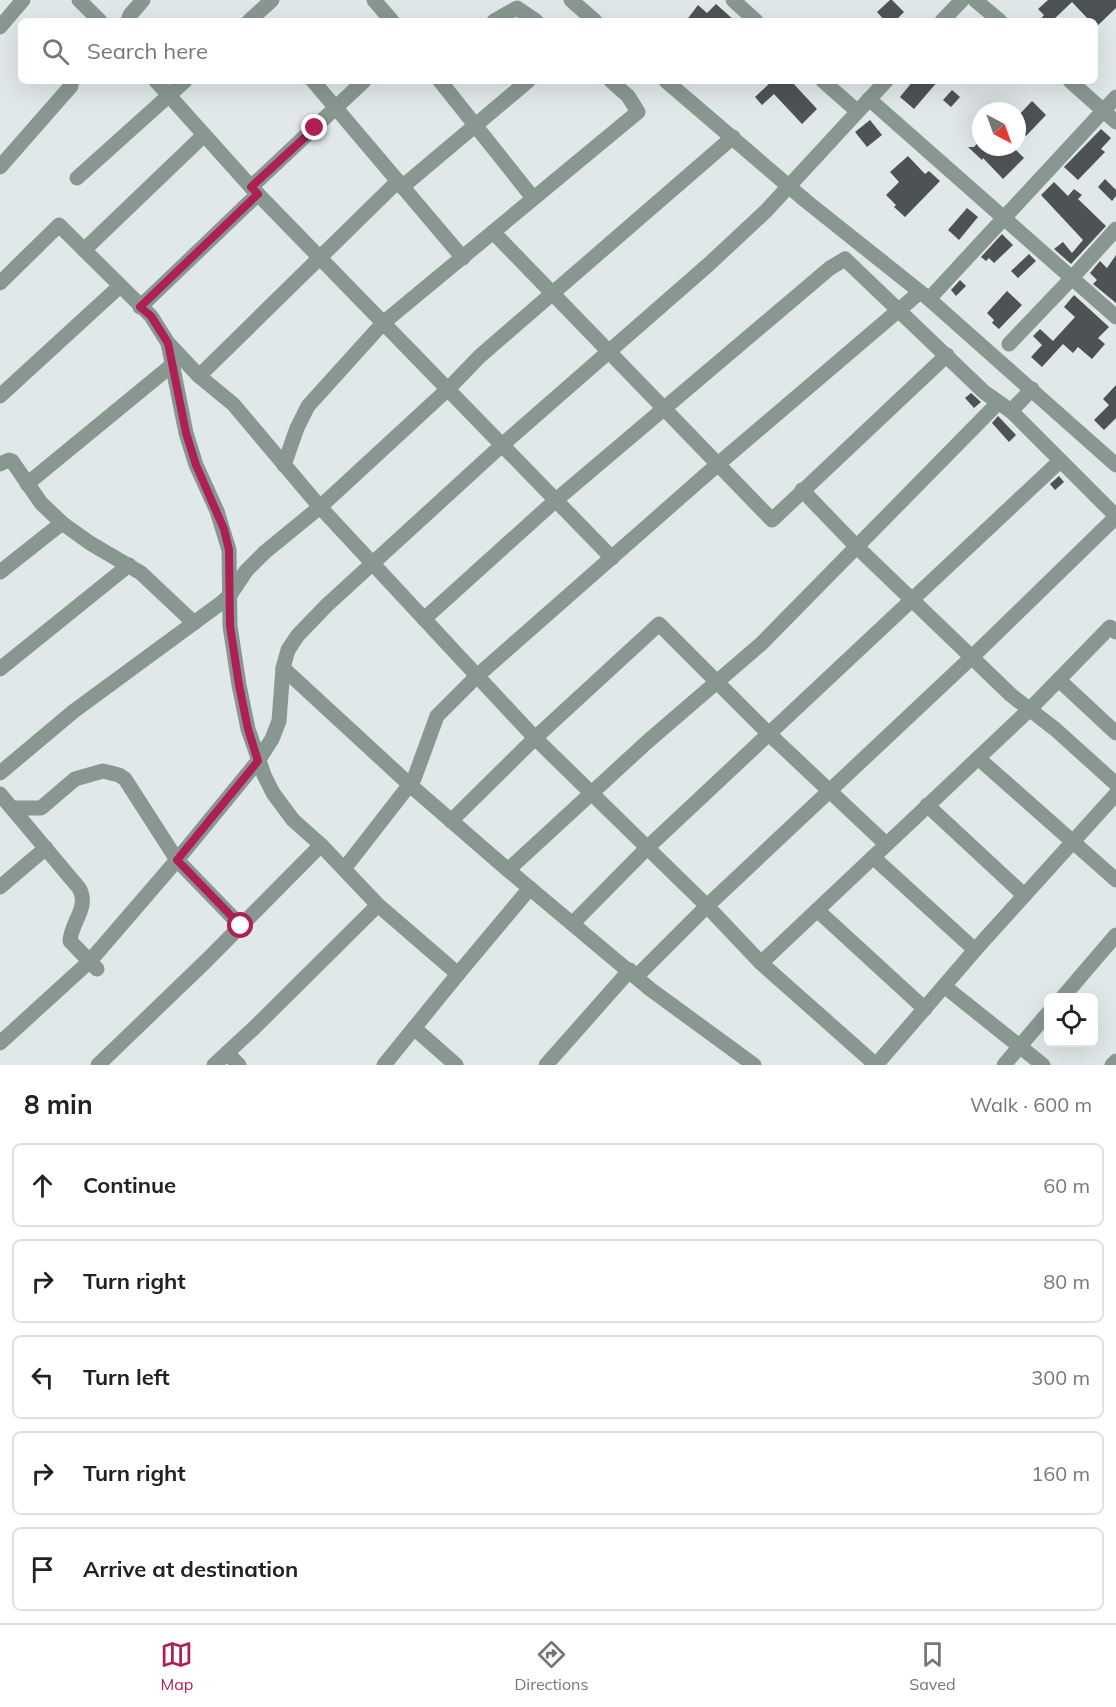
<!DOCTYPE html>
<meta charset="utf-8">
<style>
body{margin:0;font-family:Mulish,sans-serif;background:#f6f6f6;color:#222}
.controls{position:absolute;right:18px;bottom:18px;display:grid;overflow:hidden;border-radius:9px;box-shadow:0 6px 24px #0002}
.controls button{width:54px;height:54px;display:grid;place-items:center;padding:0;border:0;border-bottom:2px solid #e0e0e0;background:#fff;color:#222;font:30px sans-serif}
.compass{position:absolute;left:972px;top:102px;width:54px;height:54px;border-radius:50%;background:#fff;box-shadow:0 6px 24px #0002;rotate:139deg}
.stop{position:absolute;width:18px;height:18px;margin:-14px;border:4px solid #ae1f55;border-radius:50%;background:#fff}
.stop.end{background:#ae1f55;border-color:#fff;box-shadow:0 2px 6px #0008}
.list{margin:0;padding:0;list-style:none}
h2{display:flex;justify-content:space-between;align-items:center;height:78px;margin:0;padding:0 24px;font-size:26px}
h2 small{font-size:20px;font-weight:400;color:#767676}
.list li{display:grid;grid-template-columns:39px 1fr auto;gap:18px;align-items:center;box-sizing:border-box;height:84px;margin:0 12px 12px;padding:0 12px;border:2px solid #e0e0e0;border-radius:9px}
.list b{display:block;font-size:22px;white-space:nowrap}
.list em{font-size:20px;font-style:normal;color:#767676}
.icon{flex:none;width:33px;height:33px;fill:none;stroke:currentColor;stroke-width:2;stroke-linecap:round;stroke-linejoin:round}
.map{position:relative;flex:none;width:1116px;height:1065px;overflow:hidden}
.search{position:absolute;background:#fff;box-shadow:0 6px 24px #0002;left:18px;right:18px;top:18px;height:66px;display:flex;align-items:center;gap:15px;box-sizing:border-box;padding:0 21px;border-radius:9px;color:#767676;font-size:22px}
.sheet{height:558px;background:#fff}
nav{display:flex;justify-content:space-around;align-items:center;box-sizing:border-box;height:84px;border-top:2px solid #e0e0e0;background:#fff;font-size:16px;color:#767676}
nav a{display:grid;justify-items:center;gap:3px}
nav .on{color:#ae1f55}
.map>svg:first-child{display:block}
.building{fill:#4e5255}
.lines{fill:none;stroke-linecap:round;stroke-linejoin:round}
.minor{stroke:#889891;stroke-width:15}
.route{stroke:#ae1f55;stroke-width:8}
</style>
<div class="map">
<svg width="1116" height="1065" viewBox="0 0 1116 1065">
<rect width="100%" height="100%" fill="#e1e8e9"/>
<!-- building -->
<g class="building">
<path d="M 890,0 L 892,0 L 904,12 L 895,21 L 885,21 L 877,12 Z"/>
<path d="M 1048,0 L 1116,0 L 1116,8 L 1095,28 L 1095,21 L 1090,21 L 1072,2 L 1052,21 L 1039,21 L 1044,15 L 1038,9 Z"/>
<path d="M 716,4 L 735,21 L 686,21 L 698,5 L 707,13 Z"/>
<path d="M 772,81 L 791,81 L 817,109 L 802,124 L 774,94 L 762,105 L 755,97 Z"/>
<path d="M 913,81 L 938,81 L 914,109 L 900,97 Z"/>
<path d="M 952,90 L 960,97 L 951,107 L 943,100 Z"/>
<path d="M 1032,101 L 1046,115 L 1026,136 L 1017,128 L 1017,117 Z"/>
<path d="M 870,120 L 882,135 L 867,147 L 855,132 Z"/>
<path d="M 1101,129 L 1111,138 L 1101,149 L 1105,152 L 1078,180 L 1064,167 Z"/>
<path d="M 981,139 L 981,147 L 1013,147 L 1024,158 L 1003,179 L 983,158 L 982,160 L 968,147 L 974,147 Z"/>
<path d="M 908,156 L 925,174 L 929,171 L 940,181 L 905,217 L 894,207 L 896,205 L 886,195 L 899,182 L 890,172 Z"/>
<path d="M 1105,179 L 1116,190 L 1116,196 L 1112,201 L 1098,187 Z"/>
<path d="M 1054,182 L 1068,196 L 1074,189 L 1082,195 L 1078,199 L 1106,226 L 1071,264 L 1054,249 L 1063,242 L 1072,253 L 1083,240 L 1041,195 Z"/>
<path d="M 967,208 L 978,217 L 959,240 L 948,230 Z"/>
<path d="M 1002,234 L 1013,245 L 994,263 L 989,258 L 986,261 L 981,257 Z"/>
<path d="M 1029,254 L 1036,261 L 1018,278 L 1011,271 Z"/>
<path d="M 1116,255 L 1116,303 L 1093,284 L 1097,280 L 1090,273 L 1100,261 L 1107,268 Z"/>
<path d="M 960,280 L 966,286 L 956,296 L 951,290 Z"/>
<path d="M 1007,291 L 1022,305 L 999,329 L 992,323 L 994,320 L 987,313 Z"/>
<path d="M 1074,295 L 1109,327 L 1098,338 L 1105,344 L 1092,359 L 1078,347 L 1073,353 L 1063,344 L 1042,367 L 1031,357 L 1042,345 L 1033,336 L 1040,329 L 1053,341 L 1075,317 L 1064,307 Z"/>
<path d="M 1116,385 L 1116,418 L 1104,430 L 1094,420 L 1109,405 L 1103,399 Z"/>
<path d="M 971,393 L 981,402 L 974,408 L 965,398 Z"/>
<path d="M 998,416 L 1016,435 L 1009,442 L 992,423 Z"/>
<path d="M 1059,476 L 1064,482 L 1055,490 L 1050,484 Z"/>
</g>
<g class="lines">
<!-- minor -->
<g class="minor">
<path d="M 79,0 L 100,21"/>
<path d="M 374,0 L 392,21"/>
<path d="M 571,0 L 595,21"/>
<path d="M 733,0 L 756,21"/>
<path d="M 975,0 L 1000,21"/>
<path d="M 128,21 L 130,15 L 143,0"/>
<path d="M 249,21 L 272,0"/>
<path d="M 494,21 L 517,8 L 536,21"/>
<path d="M 942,21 L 962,0"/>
<path d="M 0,27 L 23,0"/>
<path d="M 156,81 L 251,187 L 612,558"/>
<path d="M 313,81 L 463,258"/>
<path d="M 440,81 L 533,198"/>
<path d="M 666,81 L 806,201 L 929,299 L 1116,465"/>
<path d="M 823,81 L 857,111"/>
<path d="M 1070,81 L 1116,122"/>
<path d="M 869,99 L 1116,317"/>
<path d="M 0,167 L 71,86"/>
<path d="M 77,178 L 185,81"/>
<path d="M 251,187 L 364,81"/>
<path d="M 402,187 L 528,81"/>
<path d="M 493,232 L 772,520 L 947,355"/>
<path d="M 84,250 L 204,135"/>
<path d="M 0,283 L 59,225 L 151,316 L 168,343 L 186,433 L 196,465 L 217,511 L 229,550 L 230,626 L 239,685 L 248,729 L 264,775 L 273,793 L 293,820 L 321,845 L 378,905 L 458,974"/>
<path d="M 929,299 L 1116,97"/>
<path d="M 140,307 L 258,194"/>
<path d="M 168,343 L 199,376 L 233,404 L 320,507 L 535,738 L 707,906 L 761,963 L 876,1065"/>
<path d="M 1009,344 L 1071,279 L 1116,229"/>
<path d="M 199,376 L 398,181"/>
<path d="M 0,396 L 120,286"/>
<path d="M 1011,411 L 1032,389"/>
<path d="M 0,464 L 9,460 L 12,461 L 41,503 L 62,523 L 90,543 L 141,573 L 194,623"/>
<path d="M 284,465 L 297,428 L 308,406 L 383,323 L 638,112 L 628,96 L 611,81"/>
<path d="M 27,484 L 172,365"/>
<path d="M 802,490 L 856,546 L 1011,695 L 1055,729 L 1116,784"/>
<path d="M 0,572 L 62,523"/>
<path d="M 424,619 L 556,500 L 830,268 L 845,259 L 984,392 L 1011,411 L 1116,516"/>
<path d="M 283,668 L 410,785 L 508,870 L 650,989 L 754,1065"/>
<path d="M 0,669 L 129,565"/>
<path d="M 1059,680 L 1116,733"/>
<path d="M 978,758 L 1116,880"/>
<path d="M 0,773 L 74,711 L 221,603 L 230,595 L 246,571 L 265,552 L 320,507 L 448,389 L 480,356 L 733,137"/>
<path d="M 0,794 L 79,888 C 90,907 71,922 70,941 L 97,969"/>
<path d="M 927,805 L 1024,895"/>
<path d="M 13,808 L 41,808 L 75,779 L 103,771 L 119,775 L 125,779 L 177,860 L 241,926"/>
<path d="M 451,821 L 535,738 L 659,624 L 769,734 L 886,844"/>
<path d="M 873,857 L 975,950"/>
<path d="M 344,869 L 414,779 L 437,716 L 477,676 L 717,465 L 920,292"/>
<path d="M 508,870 L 647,742 L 761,644 L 998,403"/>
<path d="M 0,887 L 46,848"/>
<path d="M 817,910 L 925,1009"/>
<path d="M 573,923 L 647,848 L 1060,461"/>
<path d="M 761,963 L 1030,709 L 1110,627 L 1116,632"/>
<path d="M 636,977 L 707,906 L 972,657 L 1116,517"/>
<path d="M 944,986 L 1043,1065"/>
<path d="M 1062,998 L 1116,935"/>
<path d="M 414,1028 L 456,1065"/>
<path d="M 0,1043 L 90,961 L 177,860 L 258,761 L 272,739 L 279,721 L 283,668 L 288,650 L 298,635 L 327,605 L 502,445 L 708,265 L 766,211 L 886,81"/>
<path d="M 227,1053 L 239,1065"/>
<path d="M 98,1065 L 206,961 L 321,845"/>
<path d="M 214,1065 L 255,1027 L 378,905"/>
<path d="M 384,1065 L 458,974 L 530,888"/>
<path d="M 546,1065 L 630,970"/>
<path d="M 876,1065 L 975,950 L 1116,794"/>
<path d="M 1004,1065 L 1048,1013"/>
<path d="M 1112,1065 L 1116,1061"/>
</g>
</g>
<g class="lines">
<!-- route -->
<path class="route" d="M 241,926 L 177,860 L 258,761 L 248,729 L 239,685 L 230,626 L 229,550 L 224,529 L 196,465 L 186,433 L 168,343 L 151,316 L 140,307 L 258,194 L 251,187 L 315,128"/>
</g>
</svg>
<div class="controls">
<button><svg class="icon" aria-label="locate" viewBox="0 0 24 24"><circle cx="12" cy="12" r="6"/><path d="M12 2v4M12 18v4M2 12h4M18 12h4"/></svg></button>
</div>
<svg class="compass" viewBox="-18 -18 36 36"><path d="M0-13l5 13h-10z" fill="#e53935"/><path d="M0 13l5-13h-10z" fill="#767676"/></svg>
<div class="stop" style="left:241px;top:926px"></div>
<div class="stop end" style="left:315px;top:128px"></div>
<div class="search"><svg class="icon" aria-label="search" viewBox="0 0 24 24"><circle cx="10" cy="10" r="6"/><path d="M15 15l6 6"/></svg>Search here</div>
</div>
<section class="sheet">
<h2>8 min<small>Walk · 600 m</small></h2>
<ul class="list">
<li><svg class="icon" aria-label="ahead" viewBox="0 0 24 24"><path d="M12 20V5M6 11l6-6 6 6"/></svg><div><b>Continue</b></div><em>60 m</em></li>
<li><svg class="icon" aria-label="right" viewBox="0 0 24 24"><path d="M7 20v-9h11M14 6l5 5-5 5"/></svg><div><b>Turn right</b></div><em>80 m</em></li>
<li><svg class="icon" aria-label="left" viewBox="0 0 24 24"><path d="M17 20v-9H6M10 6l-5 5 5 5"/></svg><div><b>Turn left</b></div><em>300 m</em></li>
<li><svg class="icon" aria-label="right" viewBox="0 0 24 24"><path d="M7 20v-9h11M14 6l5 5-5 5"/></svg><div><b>Turn right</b></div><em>160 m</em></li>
<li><svg class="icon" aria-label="arrive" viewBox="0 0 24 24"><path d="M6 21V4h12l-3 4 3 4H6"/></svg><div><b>Arrive at destination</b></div></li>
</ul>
</section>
<nav>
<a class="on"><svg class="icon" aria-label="map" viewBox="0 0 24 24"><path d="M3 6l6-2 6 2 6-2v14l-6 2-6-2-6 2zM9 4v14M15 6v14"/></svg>Map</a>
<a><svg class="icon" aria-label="directions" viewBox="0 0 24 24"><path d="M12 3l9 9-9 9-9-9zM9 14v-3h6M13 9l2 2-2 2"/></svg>Directions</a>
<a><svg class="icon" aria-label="saved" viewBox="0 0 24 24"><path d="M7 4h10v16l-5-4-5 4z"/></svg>Saved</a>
</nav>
